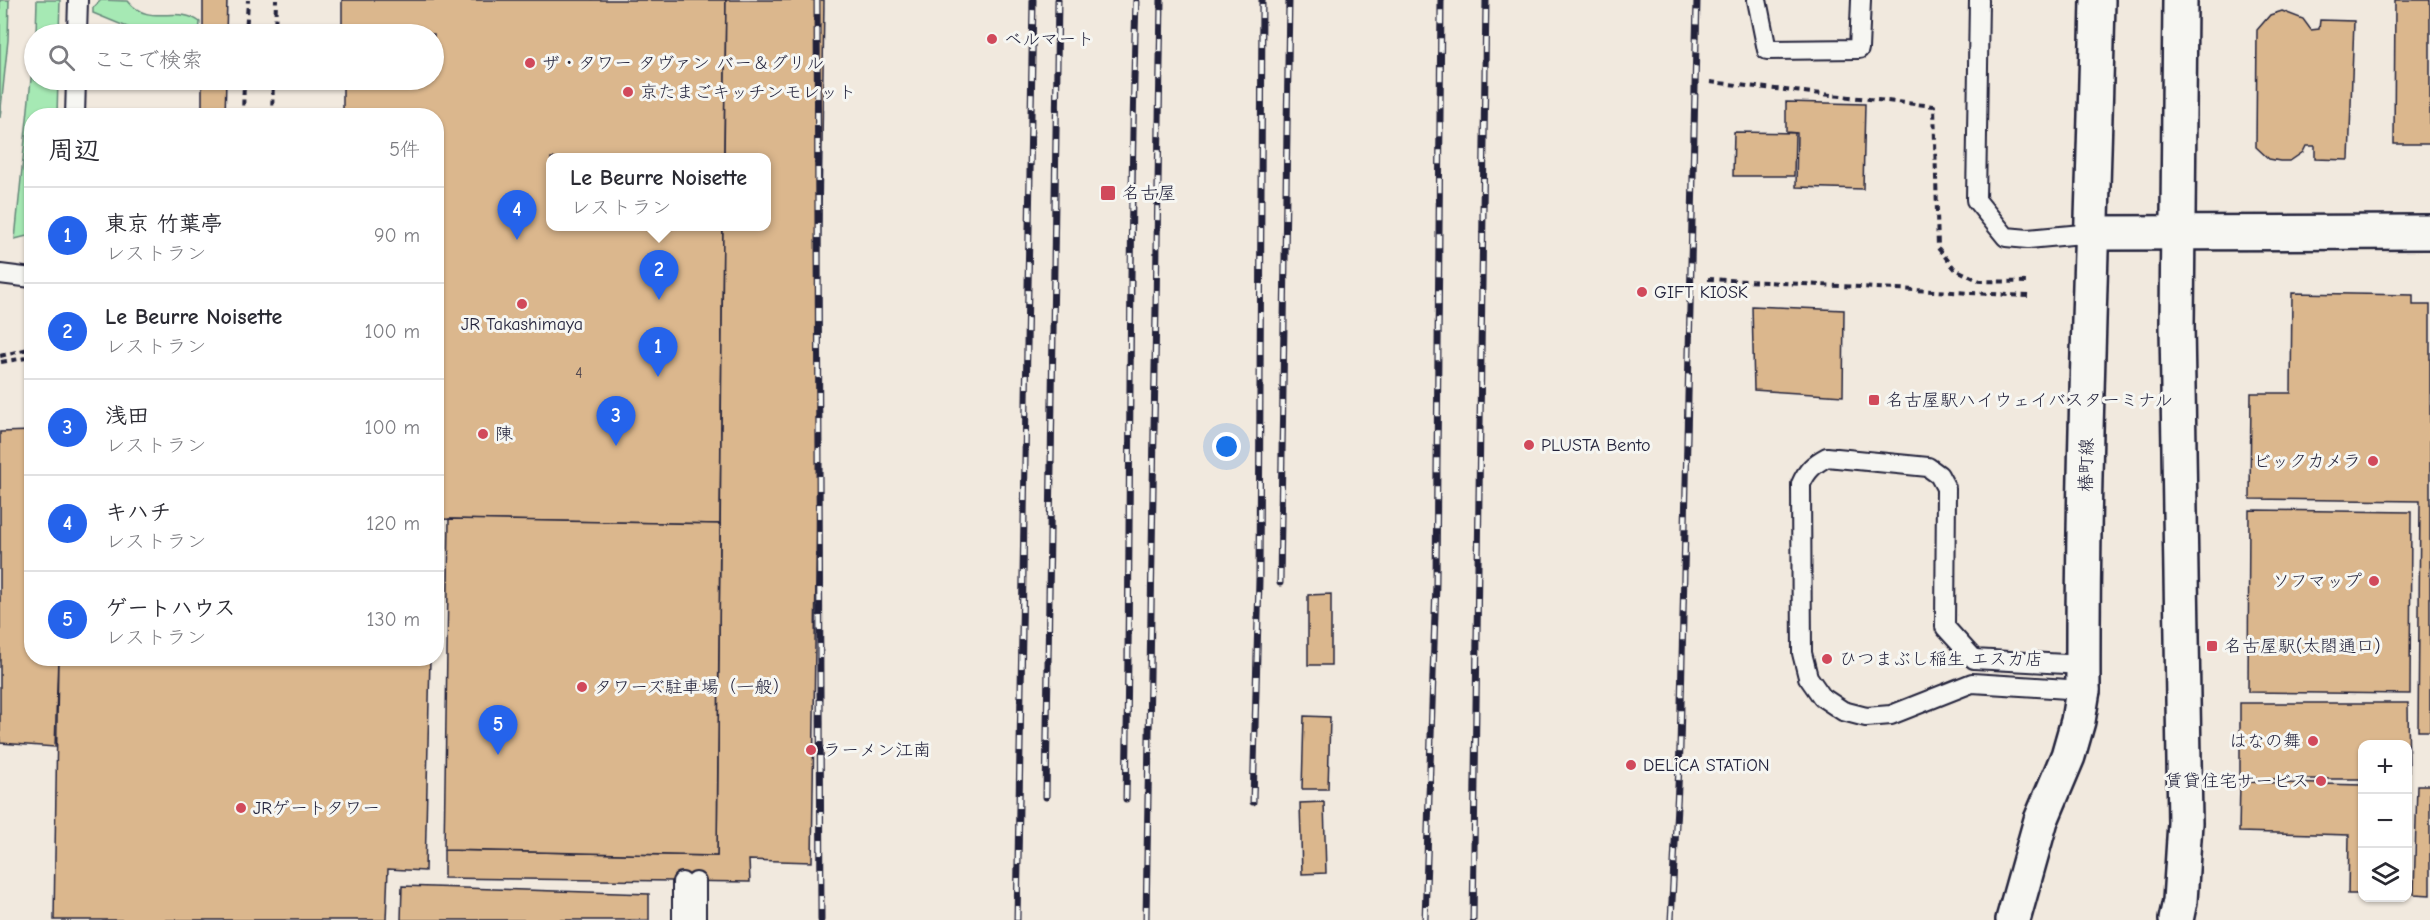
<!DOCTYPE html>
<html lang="ja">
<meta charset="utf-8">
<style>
body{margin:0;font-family:"Comic Neue","Klee One",sans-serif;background:#f7f7f7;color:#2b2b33}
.controls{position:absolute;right:18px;bottom:18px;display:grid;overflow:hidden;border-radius:12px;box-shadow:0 2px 4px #0004}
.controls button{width:54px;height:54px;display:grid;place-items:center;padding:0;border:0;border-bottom:2px solid #e1e1e2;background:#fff;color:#2b2b33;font:30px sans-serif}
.you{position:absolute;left:1227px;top:447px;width:21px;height:21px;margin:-15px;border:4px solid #fff;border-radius:50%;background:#1a73e8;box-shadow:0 0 0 9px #1a73e833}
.badge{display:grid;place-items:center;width:39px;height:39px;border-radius:50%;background:#2563eb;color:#fff;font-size:20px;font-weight:700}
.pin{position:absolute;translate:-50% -50px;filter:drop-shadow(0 2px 3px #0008)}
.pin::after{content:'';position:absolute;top:32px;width:21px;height:18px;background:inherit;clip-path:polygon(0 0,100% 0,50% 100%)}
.popup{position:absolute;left:546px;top:153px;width:225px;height:78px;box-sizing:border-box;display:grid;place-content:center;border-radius:12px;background:#fff;filter:drop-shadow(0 2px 4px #0005);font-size:20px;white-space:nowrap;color:#7c7c81}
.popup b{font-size:22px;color:#2b2b33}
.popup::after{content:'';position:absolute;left:50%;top:100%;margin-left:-12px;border:12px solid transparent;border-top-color:#fff}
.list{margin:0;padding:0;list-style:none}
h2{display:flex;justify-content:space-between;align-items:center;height:78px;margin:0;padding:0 24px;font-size:26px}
h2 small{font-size:20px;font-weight:400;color:#7c7c81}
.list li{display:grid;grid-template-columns:39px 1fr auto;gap:18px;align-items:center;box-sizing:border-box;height:96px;padding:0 24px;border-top:2px solid #e1e1e2}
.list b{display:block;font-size:22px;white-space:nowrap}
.list p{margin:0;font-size:20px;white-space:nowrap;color:#7c7c81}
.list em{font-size:20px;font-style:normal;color:#7c7c81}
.icon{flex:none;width:33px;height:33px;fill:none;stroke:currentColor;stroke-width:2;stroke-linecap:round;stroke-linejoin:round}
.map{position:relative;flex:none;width:2430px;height:920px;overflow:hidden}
.search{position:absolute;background:#fff;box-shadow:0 2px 4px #0004;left:24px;top:24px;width:420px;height:66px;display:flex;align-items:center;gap:15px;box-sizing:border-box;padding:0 21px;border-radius:33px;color:#7c7c81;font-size:22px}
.panel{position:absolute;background:#fff;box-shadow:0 2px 4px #0004;left:24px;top:108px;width:420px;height:558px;border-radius:24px}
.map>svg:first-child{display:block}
.green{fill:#a6e9b4;stroke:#648678;stroke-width:1.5}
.building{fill:#dbb78d;stroke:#22223b;stroke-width:1.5}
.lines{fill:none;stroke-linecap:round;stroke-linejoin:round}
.service-casing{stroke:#22223b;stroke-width:22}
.minor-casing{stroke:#22223b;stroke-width:38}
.tertiary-casing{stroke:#22223b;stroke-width:38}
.path{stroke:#22223b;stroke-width:4;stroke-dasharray:6 4.5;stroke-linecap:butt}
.service{stroke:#f6f6f2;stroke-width:18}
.minor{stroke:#f6f6f2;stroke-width:33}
.tertiary{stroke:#f6f6f2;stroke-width:33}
.rail-casing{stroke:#22223b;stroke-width:7}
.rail{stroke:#f6f6f2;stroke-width:4.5;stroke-dasharray:14;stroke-linecap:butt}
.path-bridge{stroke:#22223b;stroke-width:4;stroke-dasharray:6 4.5;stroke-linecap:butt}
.poi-dot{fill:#d1495b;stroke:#f6f6f2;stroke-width:2}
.labels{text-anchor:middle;stroke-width:6;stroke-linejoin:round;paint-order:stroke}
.number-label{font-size:15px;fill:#504750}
.poi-label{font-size:18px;fill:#22223b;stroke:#f6f6f2;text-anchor:start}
.street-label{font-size:18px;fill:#22223b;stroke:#f6f6f2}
</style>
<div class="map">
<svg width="2430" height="920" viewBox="0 0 2430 920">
<rect width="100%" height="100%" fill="#f1e9de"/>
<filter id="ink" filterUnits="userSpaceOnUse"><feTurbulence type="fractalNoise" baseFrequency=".0167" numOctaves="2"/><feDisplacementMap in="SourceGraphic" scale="12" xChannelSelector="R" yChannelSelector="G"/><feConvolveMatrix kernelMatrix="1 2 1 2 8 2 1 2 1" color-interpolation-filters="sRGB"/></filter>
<g filter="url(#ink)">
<!-- green -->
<g class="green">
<path d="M 0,0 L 9,0 L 8,40 L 0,118 Z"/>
<path d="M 37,0 L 60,0 L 59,34 L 36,34 Z"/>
<path d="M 101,0 L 128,1 C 149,28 177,4 200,22 L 199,34 L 144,34 L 93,13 L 93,8 Z"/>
<path d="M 34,49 L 34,80 L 58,80 L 57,115 L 32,116 L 31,235 L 15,239 Z"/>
</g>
<!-- building -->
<g class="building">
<path d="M 203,0 L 227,0 L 226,34 L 203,34 Z"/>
<path d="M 342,0 L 726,0 L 724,158 L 551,158 L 551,226 L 723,226 L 720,524 L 436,519 L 436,116 L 343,116 L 343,80 L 434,80 L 434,34 L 342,34 Z"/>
<path d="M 726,0 L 824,0 L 812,862 L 749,860 L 750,882 L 444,878 L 444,850 L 717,856 L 723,226 L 767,226 L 767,158 L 724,158 Z"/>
<path d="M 2395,0 L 2430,0 L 2430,144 L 2394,144 Z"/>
<path d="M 2282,11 L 2303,19 L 2311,30 L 2319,29 L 2320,20 L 2354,21 L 2349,160 L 2315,159 L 2315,146 L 2306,146 L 2303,152 L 2290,161 L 2280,161 L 2269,159 L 2256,147 L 2257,30 L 2270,15 Z"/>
<path d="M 202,80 L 226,80 L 225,116 L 202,116 Z"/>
<path d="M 1786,102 L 1865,104 L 1863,189 L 1796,187 L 1797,133 L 1786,132 Z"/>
<path d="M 1734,132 L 1795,133 L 1794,176 L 1733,176 Z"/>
<path d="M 2292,293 L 2413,295 L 2413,305 L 2430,305 L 2430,731 L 2418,731 L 2420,501 L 2250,499 L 2251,393 L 2291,393 Z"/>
<path d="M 1752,306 L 1844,310 L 1843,396 L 1754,390 Z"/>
<path d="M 32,431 L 32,658 L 58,658 L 55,747 L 0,743 L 0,432 Z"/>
<path d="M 2249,510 L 2411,512 L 2410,694 L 2248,692 Z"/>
<path d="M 449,519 L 720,524 L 717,856 L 444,850 Z"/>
<path d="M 1331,594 L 1331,665 L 1308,665 L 1308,595 Z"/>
<path d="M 58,658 L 430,658 L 425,871 L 388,869 L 386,920 L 54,920 Z"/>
<path d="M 2240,703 L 2408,703 L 2409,779 L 2408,744 L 2362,744 L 2362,779 L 2240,779 Z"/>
<path d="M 1304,716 L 1330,717 L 1328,789 L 1302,789 Z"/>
<path d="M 2240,782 L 2362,785 L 2362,894 L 2348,894 L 2349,835 L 2239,832 Z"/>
<path d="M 2417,785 L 2430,785 L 2430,895 L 2414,894 Z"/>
<path d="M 2408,786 L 2409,786 L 2408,864 Z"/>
<path d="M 1324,802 L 1326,873 L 1302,874 L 1300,803 Z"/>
<path d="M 402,886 L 649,894 L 649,920 L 401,920 Z"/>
</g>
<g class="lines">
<defs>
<g id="service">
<path d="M 1757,0 L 1767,50 L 1859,49 L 1861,0"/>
<path d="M 1979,0 L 1976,200 L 2006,237 L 2028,239 L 2093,233"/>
<path d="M 77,34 L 78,0"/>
<path d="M 75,116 L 76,80"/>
<path d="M 0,274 L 32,278"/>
<path d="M 2083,665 L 1974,659 L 1945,627 L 1946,488 L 1939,475 L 1928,467 L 1827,457 C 1814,464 1807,470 1801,484 L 1802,653 L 1808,677 L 1822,697 L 1843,711 L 1866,717 L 1891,715 L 1972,683 L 2083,690"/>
<path d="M 696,882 L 696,920"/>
<path d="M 682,920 L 682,882"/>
</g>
<path id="minor" d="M 2013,920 L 2041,820 L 2068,756 L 2078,721 L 2083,690"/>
<g id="tertiary">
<path d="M 2093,233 L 2430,232"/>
<path d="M 2083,690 C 2082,460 2093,230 2098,0"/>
<path d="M 2176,920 L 2180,901 L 2185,823 L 2177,325 L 2180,0"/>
</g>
</defs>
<!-- service casing -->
<use href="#service" class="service-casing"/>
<!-- minor casing -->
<use href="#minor" class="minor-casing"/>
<!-- tertiary casing -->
<use href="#tertiary" class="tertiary-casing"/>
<!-- path -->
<g class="path">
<path d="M 246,34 L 248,0"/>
<path d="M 275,34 L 276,0"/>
<path d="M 1710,82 L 1934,106 L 1938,248 L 1955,269 L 1980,281 L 2027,282"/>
<path d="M 243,116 L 244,80"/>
<path d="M 1708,279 L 2028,296"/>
<path d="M 0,356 L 32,348"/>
<path d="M 1,362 L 32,357"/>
</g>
<!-- service -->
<use href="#service" class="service"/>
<!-- minor -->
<use href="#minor" class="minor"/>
<!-- tertiary -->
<use href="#tertiary" class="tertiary"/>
<defs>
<g id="rail">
<path d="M 817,0 L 821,920"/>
<path d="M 1280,583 L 1289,0"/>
<path d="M 1046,797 L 1058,0"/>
<path d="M 1126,799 C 1131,532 1128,266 1136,0"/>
<path d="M 1253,802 L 1259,580 L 1262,0"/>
<path d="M 1017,920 L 1033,0"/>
<path d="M 1146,920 L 1161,0"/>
<path d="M 1425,920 L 1436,583 L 1441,0"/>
<path d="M 1473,920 L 1486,0"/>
<path d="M 1671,920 L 1680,748 L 1697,0"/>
</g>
</defs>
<!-- rail casing -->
<use href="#rail" class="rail-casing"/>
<!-- rail -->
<use href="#rail" class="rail"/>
<!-- path-bridge -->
<path class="path-bridge" d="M 272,116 L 273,80"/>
</g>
</g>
<!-- markers -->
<g class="poi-dot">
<circle cx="992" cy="39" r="6"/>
<circle cx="530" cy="63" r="6"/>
<circle cx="628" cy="92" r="6"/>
<rect x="1100" y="185" width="16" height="16" rx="3"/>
<circle cx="1642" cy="292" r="6"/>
<circle cx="522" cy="304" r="6"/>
<rect x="1868" y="394" width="12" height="12" rx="3"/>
<circle cx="483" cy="434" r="6"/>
<circle cx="1529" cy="445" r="6"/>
<circle cx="2373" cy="461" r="6"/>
<circle cx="2374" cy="581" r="6"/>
<rect x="2206" y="640" width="12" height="12" rx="3"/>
<circle cx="1827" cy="659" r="6"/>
<circle cx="582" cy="687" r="6"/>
<circle cx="2313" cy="741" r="6"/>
<circle cx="811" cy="750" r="6"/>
<circle cx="1631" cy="765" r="6"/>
<circle cx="2321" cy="781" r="6"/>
<circle cx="241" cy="808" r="6"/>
</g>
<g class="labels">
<!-- number labels -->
<g class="number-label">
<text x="579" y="378">4</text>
</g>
<!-- poi labels -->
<g class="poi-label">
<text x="1004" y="45">ベルマート</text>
<text x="542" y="69">ザ・タワー タヴァン バー＆グリル</text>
<text x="640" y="98">京たまごキッチンモレット</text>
<text x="1122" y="199">名古屋</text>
<text x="1654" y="298">GIFT KIOSK</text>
<text x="522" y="330" text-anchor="middle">JR Takashimaya</text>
<text x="1886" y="406">名古屋駅ハイウェイバスターミナル</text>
<text x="495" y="440">陳</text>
<text x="1541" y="451">PLUSTA Bento</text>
<text x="2361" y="467" text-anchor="end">ビックカメラ</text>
<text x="2362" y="587" text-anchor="end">ソフマップ</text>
<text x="2224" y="652">名古屋駅(太閤通口)</text>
<text x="1839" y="665">ひつまぶし稲生 エスカ店</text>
<text x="594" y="693">タワーズ駐車場（一般）</text>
<text x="2301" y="747" text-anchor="end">はなの舞</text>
<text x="823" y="756">ラーメン江南</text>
<text x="1643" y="771">DELiCA STATiON</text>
<text x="2309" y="787" text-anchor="end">賃貸住宅サービス</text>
<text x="253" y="814">JRゲートタワー</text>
</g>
<!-- street labels -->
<g class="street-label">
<text transform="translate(2086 465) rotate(-89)" y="6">椿町線</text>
</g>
</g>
</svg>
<div class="controls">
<button>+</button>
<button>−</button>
<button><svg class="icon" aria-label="layers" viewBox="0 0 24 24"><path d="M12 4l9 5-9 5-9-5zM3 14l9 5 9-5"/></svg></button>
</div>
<div class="you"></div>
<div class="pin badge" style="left:658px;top:377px">1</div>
<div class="pin badge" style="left:659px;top:300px">2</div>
<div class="popup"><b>Le Beurre Noisette</b>レストラン</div>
<div class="pin badge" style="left:616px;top:446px">3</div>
<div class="pin badge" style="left:517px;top:240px">4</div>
<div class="pin badge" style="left:498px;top:755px">5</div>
<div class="search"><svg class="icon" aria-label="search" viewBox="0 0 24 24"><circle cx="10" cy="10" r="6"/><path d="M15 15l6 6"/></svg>ここで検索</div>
<section class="panel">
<h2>周辺<small>5件</small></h2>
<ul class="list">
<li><span class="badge">1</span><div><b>東京 竹葉亭</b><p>レストラン</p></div><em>90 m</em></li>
<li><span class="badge">2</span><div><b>Le Beurre Noisette</b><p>レストラン</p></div><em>100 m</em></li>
<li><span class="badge">3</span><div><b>浅田</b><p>レストラン</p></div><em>100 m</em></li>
<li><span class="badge">4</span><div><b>キハチ</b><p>レストラン</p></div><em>120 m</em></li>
<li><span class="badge">5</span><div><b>ゲートハウス</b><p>レストラン</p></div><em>130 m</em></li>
</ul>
</section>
</div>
